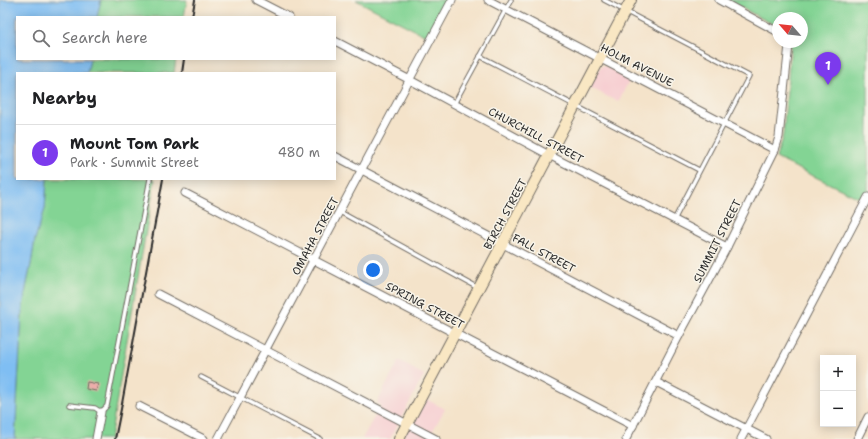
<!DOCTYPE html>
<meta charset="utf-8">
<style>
body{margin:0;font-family:"Shantell Sans",sans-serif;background:#f6f6f6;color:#202124}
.controls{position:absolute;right:12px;bottom:12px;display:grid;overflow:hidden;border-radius:0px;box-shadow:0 2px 10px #0003}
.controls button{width:36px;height:36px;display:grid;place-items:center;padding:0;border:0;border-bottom:1px solid #e0e0e0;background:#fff;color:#202124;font:20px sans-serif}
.compass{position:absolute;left:772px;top:12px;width:36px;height:36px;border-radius:50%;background:#fff;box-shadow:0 2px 10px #0003;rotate:298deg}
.you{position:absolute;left:373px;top:270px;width:14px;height:14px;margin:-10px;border:3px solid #fff;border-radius:50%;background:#1a73e8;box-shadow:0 0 0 6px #1a73e833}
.badge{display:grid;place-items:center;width:26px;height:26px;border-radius:50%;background:#7c3aed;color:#fff;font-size:13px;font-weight:700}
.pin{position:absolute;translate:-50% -33px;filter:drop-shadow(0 1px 2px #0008)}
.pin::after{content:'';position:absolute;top:21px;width:14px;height:12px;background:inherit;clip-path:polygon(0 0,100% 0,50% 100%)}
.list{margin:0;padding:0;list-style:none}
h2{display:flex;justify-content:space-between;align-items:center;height:52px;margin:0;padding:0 16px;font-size:17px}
h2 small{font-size:13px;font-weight:400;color:#757577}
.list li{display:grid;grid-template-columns:26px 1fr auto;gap:12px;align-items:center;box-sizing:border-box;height:56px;padding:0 16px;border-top:1px solid #e0e0e0}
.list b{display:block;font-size:15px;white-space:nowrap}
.list p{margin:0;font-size:13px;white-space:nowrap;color:#757577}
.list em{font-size:13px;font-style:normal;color:#757577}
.icon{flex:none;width:22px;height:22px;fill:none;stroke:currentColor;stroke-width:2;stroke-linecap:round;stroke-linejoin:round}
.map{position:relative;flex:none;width:868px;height:439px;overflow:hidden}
.search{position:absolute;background:#fff;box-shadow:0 2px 10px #0003;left:16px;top:16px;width:320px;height:44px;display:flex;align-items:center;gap:10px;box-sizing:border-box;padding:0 14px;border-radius:0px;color:#757577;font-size:15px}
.panel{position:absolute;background:#fff;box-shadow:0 2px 10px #0003;left:16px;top:72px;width:320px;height:108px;border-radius:0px}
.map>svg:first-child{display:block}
.built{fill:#f7cfd2}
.green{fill:#83d494;stroke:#578060}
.water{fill:#7fbef3;stroke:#55748f}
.building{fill:#ecadaa}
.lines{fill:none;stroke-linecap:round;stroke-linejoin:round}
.lane-casing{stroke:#716b63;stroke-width:5.5}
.street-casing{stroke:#716b63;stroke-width:9}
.secondary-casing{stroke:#716b63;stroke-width:12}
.lane{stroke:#fff;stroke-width:3.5}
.street{stroke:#fff;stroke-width:7}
.secondary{stroke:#f9e7c3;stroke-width:10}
.rail{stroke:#2b2b2b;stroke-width:2}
.labels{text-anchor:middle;stroke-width:3;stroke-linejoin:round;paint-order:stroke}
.street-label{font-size:11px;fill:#2b2b2b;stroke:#f7f3e8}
</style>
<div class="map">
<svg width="868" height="439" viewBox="0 0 868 439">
<rect width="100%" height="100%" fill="#f7f3e8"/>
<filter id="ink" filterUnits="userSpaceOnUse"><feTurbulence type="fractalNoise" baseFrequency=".025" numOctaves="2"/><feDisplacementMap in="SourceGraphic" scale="8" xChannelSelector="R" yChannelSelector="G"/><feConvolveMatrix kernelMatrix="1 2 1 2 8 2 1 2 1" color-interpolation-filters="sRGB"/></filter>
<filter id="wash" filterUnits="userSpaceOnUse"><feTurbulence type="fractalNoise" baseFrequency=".012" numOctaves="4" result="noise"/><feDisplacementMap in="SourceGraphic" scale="16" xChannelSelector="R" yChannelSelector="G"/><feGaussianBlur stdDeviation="0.9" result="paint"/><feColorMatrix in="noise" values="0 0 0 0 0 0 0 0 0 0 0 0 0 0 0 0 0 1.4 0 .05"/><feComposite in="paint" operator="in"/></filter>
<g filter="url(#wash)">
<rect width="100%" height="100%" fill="#f4e3ca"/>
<!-- built -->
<g class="built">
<path d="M 602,66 L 606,66 L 630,79 L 618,102 L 589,87 L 601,67 Z"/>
<path d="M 399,361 L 424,375 L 390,439 L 362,439 L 381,405 L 377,403 Z"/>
<path d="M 424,398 L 445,409 L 428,439 L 402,439 Z"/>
</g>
<!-- green -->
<g class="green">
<path d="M 101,0 L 187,0 L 184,17 L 97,17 L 99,8 Z"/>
<path d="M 356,0 L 447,0 L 428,37 Z"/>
<path d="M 727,0 L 868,0 L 868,193 L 864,193 L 859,198 L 776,158 L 783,135 L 791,44 L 791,42 L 802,42 L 802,18 L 778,18 L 778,27 Z"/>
<path d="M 90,59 L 176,59 L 174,73 L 87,73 Z"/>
<path d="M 47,179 L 155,179 L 110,439 L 15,439 L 22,312 L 26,288 L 31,264 L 35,239 L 45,209 Z"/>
</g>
<!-- water -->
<path class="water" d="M 0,0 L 101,0 L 99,8 L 97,17 L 17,17 L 17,59 L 90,59 L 87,73 L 17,73 L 17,179 L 47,179 L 45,209 L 35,239 L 31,264 L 26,288 L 22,312 L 15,439 L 0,439 Z"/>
<g id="blocks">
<!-- building -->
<path class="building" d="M 87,382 L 98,384 L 96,391 L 86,389 Z"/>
</g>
</g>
<g filter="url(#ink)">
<use href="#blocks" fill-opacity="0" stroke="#716b63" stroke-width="1"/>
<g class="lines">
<defs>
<g id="lane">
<path d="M 604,0 L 749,76 L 674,220"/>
<path d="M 480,56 L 699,170"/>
<path d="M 454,104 L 511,0"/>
<path d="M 340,212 L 478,288"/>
<path d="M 201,377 L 320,439"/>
<path d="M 69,405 L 95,408 L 101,412 L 107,406 L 150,179"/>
</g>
<g id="street">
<path d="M 256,0 L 289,17"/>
<path d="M 488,0 L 775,150"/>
<path d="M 719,0 L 778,32"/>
<path d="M 335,41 L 410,80 L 549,155 L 727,247"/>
<path d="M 335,156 L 679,336"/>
<path d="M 185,193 L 633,426"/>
<path d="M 158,294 L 436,439"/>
<path d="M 656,382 L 766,439"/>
<path d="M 139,406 L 204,439"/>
<path d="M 96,439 L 101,412"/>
<path d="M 218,439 L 452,0"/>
<path d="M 626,439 L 679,336 L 727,247 L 775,150 L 779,137 L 789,45 L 787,42"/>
<path d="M 741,439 L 868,197"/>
<path d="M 857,439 L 868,417"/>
</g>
<path id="secondary" d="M 399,439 L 631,0"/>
</defs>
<!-- lane casing -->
<use href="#lane" class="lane-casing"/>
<!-- street casing -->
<use href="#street" class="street-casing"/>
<!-- secondary casing -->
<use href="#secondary" class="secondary-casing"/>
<!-- lane -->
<use href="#lane" class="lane"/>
<!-- street -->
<use href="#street" class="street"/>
<!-- secondary -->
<use href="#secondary" class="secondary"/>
<!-- rail -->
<g class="rail">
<path d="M 192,17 L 195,0"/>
<path d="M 182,73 L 184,59"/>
<path d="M 115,439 L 121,409 L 163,179"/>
</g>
</g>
</g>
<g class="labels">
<!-- street labels -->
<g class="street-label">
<text transform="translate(637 65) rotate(27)" y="4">HOLM AVENUE</text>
<text transform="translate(536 135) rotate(28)" y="4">CHURCHILL STREET</text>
<text transform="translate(505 214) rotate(-62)" y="4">BIRCH STREET</text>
<text transform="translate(315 236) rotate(-62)" y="4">OMAHA STREET</text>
<text transform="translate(717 241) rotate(-63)" y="4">SUMMIT STREET</text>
<text transform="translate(544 253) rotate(28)" y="4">FALL STREET</text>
<text transform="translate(425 305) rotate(28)" y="4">SPRING STREET</text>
</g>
</g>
</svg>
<div class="controls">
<button>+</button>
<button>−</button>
</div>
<svg class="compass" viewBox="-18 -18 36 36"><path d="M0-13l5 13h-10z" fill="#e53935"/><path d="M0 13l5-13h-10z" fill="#757577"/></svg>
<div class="you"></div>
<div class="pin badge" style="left:828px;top:85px">1</div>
<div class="search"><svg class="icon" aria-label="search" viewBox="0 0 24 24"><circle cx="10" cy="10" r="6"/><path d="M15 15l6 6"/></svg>Search here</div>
<section class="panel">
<h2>Nearby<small></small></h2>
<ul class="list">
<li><span class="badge">1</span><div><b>Mount Tom Park</b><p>Park · Summit Street</p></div><em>480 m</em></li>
</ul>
</section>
</div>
